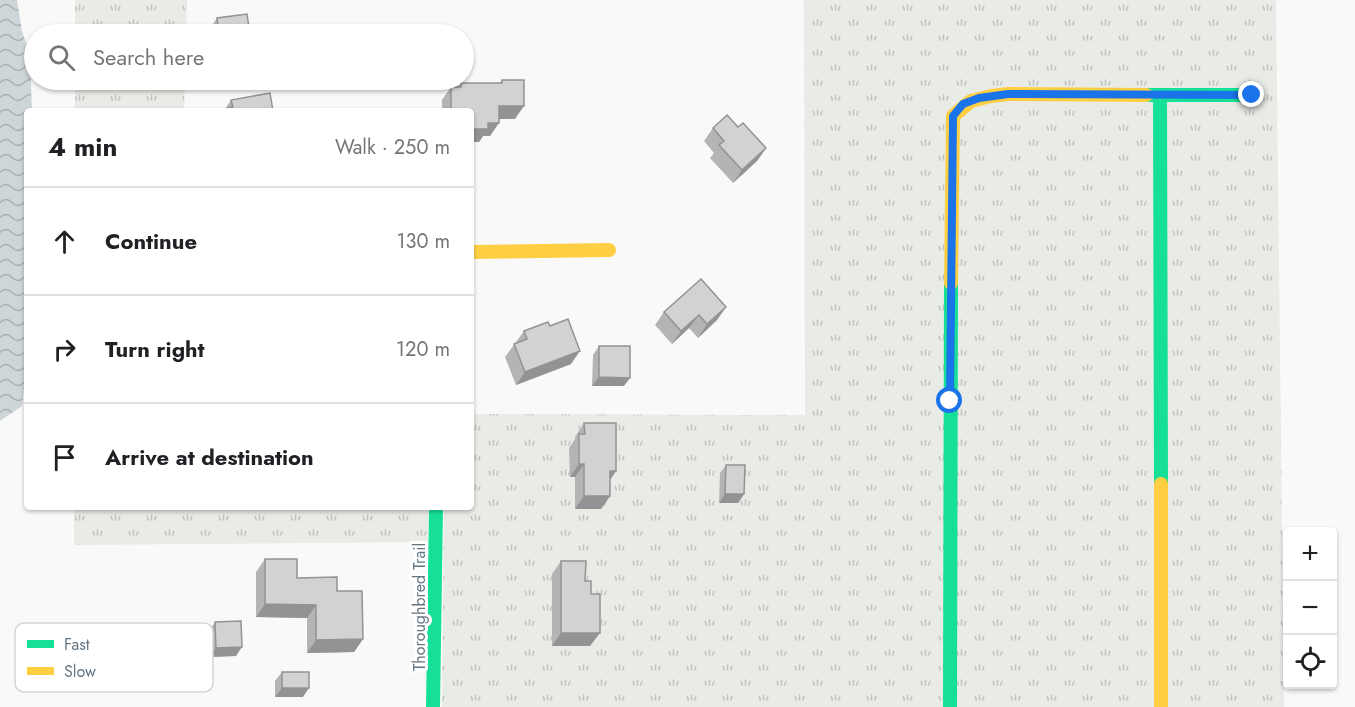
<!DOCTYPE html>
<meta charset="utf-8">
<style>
body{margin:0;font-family:Jost,sans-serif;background:#f6f6f6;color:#202124}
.controls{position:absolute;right:18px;bottom:18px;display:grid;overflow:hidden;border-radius:6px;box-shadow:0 2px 4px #0004}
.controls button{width:54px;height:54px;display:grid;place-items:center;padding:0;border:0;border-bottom:2px solid #e0e0e0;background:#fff;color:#202124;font:30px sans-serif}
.stop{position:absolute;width:18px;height:18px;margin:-14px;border:4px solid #1a73e8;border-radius:50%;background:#fff}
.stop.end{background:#1a73e8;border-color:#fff;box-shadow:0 2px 6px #0008}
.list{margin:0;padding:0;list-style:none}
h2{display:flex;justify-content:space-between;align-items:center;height:78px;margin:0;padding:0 24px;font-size:26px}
h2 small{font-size:20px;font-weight:400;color:#757577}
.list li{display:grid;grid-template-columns:39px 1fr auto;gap:18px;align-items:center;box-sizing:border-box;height:108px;padding:0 24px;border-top:2px solid #e0e0e0}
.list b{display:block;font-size:22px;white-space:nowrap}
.list em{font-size:20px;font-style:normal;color:#757577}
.icon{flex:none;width:33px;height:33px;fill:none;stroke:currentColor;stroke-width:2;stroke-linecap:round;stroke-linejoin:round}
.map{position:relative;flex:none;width:1355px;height:707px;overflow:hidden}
.search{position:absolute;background:#fff;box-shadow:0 2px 4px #0004;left:24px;top:24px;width:450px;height:66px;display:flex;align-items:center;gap:15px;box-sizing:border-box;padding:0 21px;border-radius:33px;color:#757577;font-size:22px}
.panel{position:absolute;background:#fff;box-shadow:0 2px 4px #0004;left:24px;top:108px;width:450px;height:402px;border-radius:6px}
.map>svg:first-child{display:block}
.grass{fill:url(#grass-tufts)}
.water{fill:url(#water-waves)}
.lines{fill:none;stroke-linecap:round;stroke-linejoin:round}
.fast{stroke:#16e098;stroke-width:14}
.slow{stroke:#ffcf43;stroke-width:14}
.wall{fill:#b3b5b5}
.shaded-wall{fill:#929394}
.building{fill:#d0d2d3;stroke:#929394;stroke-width:1.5}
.route{stroke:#1a73e8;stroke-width:8}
.labels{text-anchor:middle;stroke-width:6;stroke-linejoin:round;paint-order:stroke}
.street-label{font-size:16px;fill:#657683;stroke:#fff}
.key{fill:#fff;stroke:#d1d6da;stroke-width:1.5}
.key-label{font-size:16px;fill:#657683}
</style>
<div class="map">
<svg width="1355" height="707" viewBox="0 0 1355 707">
<defs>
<pattern id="grass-tufts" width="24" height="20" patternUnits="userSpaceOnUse" patternTransform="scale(1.5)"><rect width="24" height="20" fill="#e8ebe6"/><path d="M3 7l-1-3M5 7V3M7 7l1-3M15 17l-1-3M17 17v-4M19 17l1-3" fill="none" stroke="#c0c3c0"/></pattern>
<pattern id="water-waves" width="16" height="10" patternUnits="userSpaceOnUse" patternTransform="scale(1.5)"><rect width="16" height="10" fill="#ced6d9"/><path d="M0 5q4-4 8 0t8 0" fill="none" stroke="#abb2b5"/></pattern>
</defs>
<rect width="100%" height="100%" fill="#f9f9f9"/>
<!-- grass -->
<g class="grass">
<path d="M 75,0 L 187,0 L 186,34 L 75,34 Z"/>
<path d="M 804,0 L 1276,0 L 1284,707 L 442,707 L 444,507 L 471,507 L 471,414 L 805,415 Z"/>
<path d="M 75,80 L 185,80 L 184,111 L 75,111 Z"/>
<path d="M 74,507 L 428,507 L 428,542 L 74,545 Z"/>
</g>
<!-- water -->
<path class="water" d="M 0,0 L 17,0 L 22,31 L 30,54 L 32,111 L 27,111 L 26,371 L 22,406 L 0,421 Z"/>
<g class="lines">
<!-- fast -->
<g class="fast">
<path d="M 1146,95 L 1252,95"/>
<path d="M 1160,95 L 1161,484"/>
<path d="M 433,707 L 436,507"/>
<path d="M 950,707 L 951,283"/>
</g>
<!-- slow -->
<g class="slow">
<path d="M 471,252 L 609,250"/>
<path d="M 951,283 L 953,116 L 971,101 L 991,96 L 1008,94 L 1146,95"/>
<path d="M 1161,484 L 1161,707"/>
</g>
</g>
<!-- wall -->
<g class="wall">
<path d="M 217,18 L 250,34 L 212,34 L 211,27 Z"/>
<path d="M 502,80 L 515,119 L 499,119 L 490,136 L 483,136 L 479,142 L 471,142 L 471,111 L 442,111 L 442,100 L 451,87 L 458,87 L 461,83 L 500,83 Z"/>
<path d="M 231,100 L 273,111 L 218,111 L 219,110 L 225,109 Z"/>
<path d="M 738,127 L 766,148 L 757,161 L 733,183 L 710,158 L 714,153 L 704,141 L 713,128 Z"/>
<path d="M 726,307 L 717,320 L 698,338 L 689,328 L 672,344 L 655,325 L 664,312 Z"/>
<path d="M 550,326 L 571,364 L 516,385 L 505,357 L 524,331 Z"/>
<path d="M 599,346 L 624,386 L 592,386 L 593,355 Z"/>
<path d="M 584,423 L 616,471 L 610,480 L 610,496 L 601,509 L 575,509 L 575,477 L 570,477 L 569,448 L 575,439 L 575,437 Z"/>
<path d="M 726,465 L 744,494 L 738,503 L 719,503 L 720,473 Z"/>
<path d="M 265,559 L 297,578 L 337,591 L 363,639 L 354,652 L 307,653 L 307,618 L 256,617 L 256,572 Z"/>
<path d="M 561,561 L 585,581 L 591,594 L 590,646 L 552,646 L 552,574 Z"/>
<path d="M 215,622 L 236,656 L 209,657 L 209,631 Z"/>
<path d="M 282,672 L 303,697 L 275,697 L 275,681 Z"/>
</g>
<!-- shaded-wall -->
<g class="shaded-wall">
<path d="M 499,106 L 524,106 L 515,119 L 490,119 Z"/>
<path d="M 488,123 L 499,123 L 490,136 L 483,136 L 479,142 L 471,142 L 471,129 Z"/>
<path d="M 766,148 L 757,161 L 733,183 L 742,170 Z"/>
<path d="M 726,307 L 717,320 L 698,338 L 707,324 Z"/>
<path d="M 699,315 L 689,328 L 672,344 L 681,331 Z"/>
<path d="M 580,351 L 571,364 L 516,385 L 525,372 Z"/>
<path d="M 599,377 L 630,378 L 624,386 L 592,386 Z"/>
<path d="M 579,464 L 584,464 L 575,477 L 570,477 Z"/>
<path d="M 610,471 L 616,471 L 607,484 Z"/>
<path d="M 725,494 L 744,494 L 738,503 L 719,503 Z"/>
<path d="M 584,496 L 610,496 L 601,509 L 575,509 Z"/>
<path d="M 265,604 L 316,605 L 307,618 L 256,617 Z"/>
<path d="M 561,633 L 600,633 L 590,646 L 552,646 Z"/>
<path d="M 363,639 L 354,652 L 307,653 L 316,640 Z"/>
<path d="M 242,647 L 236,656 L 209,657 L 216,648 Z"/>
<path d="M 282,688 L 309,688 L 303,697 L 275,697 Z"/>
</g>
<!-- building -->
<g class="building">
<path d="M 247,14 L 250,34 L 219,34 L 217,18 Z"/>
<path d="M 502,80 L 524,80 L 524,106 L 499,106 L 499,123 L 488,123 L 488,129 L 471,129 L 471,111 L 451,111 L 451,87 L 461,87 L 461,83 L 502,83 Z"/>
<path d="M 270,93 L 273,111 L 219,111 L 219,110 L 233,107 L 231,100 Z"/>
<path d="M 727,115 L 738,127 L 743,123 L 766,148 L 742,170 L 719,145 L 724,141 L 713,128 Z"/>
<path d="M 701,279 L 726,307 L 707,324 L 699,315 L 681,331 L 664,312 Z"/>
<path d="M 568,319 L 580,351 L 525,372 L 514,344 L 527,339 L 524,331 L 548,322 L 550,326 Z"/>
<path d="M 599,346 L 630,346 L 630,378 L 599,377 Z"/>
<path d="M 584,423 L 616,423 L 616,471 L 610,471 L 610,496 L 584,496 L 584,464 L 579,464 L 579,434 L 585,434 Z"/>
<path d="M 726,465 L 745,465 L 744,494 L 725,494 Z"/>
<path d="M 265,559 L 297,559 L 297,578 L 337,577 L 337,591 L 362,591 L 363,639 L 316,640 L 316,605 L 265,604 Z"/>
<path d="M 561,561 L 586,561 L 585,581 L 591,581 L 591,594 L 600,594 L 600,633 L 561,633 Z"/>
<path d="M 241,621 L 242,647 L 216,648 L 215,622 Z"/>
<rect x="282" y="672" width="27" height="16"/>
</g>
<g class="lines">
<!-- route -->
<path class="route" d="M 950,401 L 953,116 L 963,104 L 979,98 L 1008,94 L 1252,95"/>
</g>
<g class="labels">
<!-- street labels -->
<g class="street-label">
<text transform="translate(419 607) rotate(-90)" y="6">Thoroughbred Trail</text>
</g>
</g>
<!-- legend -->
<rect x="15" y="623" width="198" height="69" rx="9" class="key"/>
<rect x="27" y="640" width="27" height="8" fill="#16e098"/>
<rect x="27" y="667" width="27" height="8" fill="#ffcf43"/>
<g class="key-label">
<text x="64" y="650">Fast</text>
<text x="64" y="677">Slow</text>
</g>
</svg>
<div class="controls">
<button>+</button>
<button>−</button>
<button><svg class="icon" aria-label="locate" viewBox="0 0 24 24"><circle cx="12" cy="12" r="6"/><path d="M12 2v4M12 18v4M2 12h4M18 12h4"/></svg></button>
</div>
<div class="stop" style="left:950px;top:401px"></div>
<div class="stop end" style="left:1252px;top:95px"></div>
<div class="search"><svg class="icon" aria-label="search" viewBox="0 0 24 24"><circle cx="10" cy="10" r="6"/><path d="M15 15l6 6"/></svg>Search here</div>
<section class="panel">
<h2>4 min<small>Walk · 250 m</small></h2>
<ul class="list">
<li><svg class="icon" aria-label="ahead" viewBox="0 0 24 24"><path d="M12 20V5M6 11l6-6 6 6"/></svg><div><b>Continue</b></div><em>130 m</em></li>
<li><svg class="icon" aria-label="right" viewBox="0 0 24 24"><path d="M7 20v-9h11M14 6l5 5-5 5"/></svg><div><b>Turn right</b></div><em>120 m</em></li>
<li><svg class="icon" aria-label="arrive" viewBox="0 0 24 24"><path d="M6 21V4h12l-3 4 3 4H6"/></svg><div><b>Arrive at destination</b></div></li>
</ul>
</section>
</div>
